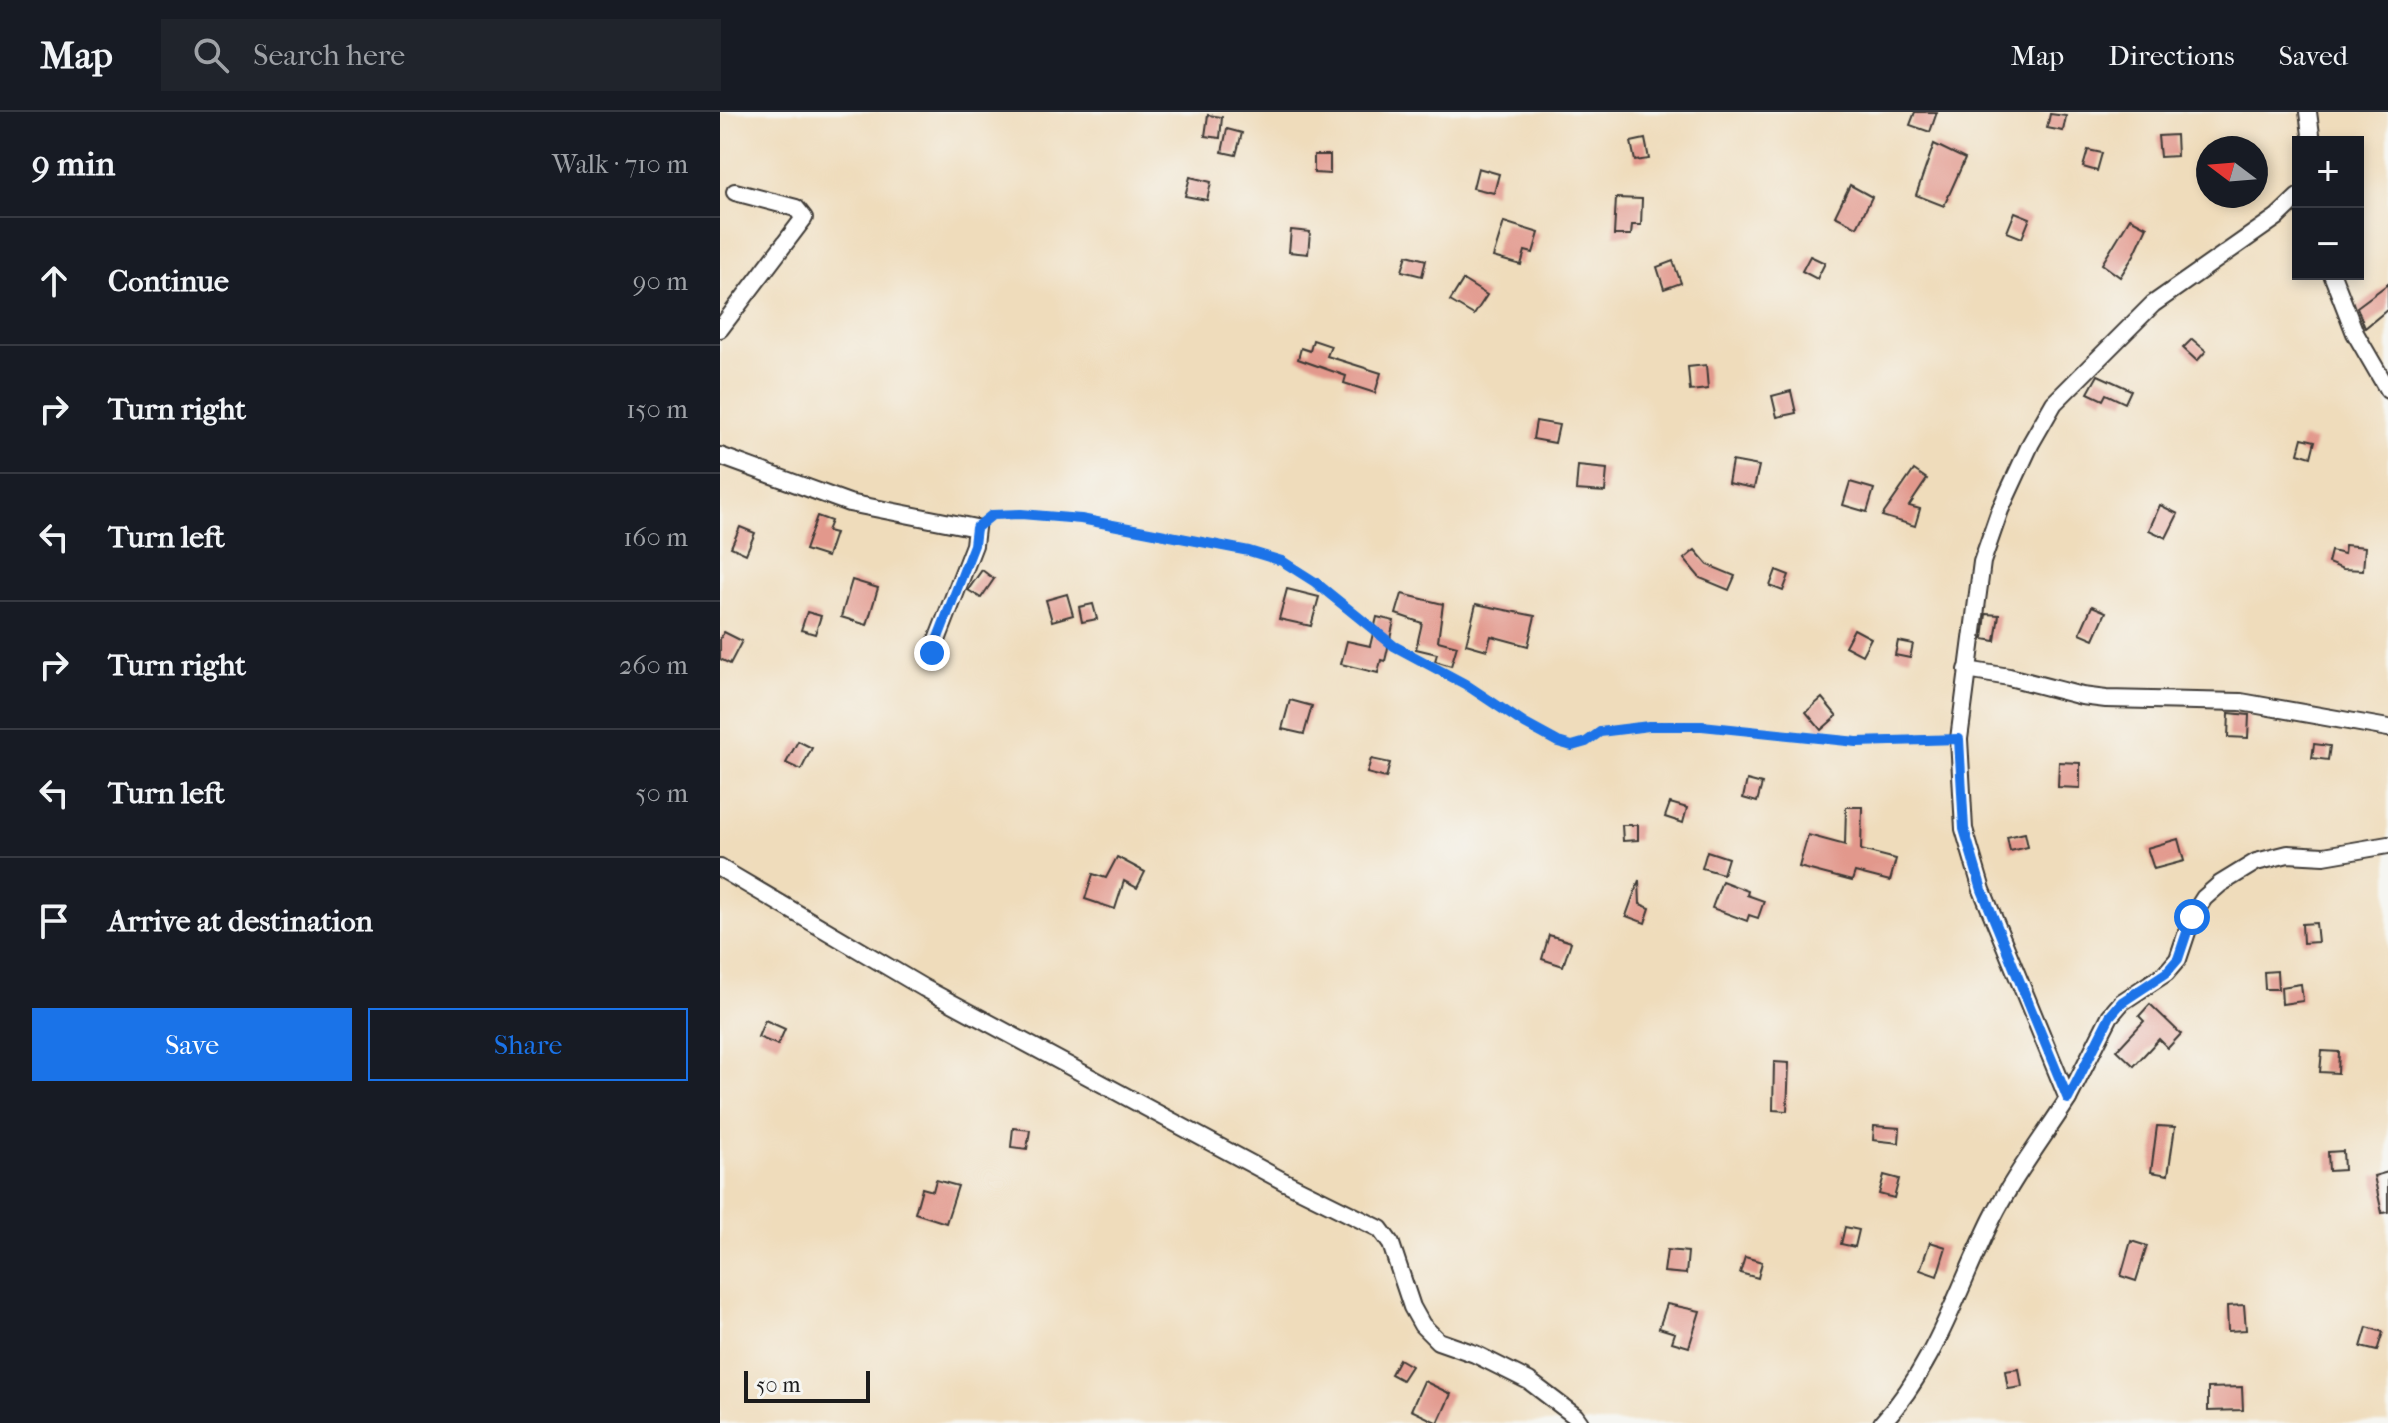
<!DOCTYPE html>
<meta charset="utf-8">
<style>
body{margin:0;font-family:"IM FELL French Canon",serif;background:#20242c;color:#f1f3f6}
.controls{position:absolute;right:24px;top:24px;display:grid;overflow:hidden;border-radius:0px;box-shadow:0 4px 12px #0003}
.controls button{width:72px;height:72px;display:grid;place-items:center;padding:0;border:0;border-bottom:2px solid #363941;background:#171b24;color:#f1f3f6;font:40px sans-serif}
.compass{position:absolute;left:1476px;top:24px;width:72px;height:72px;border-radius:50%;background:#171b24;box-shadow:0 4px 12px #0003;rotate:286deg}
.scale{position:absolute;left:24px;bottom:20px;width:126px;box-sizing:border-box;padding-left:8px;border:4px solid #1c1c1c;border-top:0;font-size:22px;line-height:28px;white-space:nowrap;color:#1c1c1c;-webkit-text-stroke:6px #f6f6f2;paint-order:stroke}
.stop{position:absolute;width:24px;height:24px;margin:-18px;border:6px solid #1a73e8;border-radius:50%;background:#fff}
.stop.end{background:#1a73e8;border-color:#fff;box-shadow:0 2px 8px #0008}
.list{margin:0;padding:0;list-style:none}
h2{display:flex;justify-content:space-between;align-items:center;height:104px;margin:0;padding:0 32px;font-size:34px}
h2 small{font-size:26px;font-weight:400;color:#9ea1a6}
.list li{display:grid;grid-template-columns:52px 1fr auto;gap:24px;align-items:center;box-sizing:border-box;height:128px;padding:0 32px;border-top:2px solid #363941}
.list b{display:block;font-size:30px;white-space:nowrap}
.list em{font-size:26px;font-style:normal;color:#9ea1a6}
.actions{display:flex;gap:16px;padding:24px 32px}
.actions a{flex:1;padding:18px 0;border:2px solid #1a73e8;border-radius:0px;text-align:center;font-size:28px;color:#1a73e8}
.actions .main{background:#1a73e8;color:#fff}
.icon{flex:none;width:44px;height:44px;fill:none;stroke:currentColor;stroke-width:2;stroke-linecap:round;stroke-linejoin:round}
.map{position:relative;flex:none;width:1668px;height:1311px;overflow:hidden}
header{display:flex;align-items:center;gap:48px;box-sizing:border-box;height:112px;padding:0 40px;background:#171b24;border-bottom:2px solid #363941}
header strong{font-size:38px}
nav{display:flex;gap:44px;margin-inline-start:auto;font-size:28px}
.search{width:560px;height:72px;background:#20242c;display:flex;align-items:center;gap:20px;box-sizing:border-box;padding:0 28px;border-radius:0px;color:#9ea1a6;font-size:30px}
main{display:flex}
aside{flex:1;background:#171b24}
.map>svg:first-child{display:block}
.building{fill:#e2988c}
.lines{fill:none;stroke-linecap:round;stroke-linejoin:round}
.street-casing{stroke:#3c3934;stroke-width:20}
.path{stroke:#3c3934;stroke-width:3;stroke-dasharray:2 6;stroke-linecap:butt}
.street{stroke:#fff;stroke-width:16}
.route{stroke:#1a73e8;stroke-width:10}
</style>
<header>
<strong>Map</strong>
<div class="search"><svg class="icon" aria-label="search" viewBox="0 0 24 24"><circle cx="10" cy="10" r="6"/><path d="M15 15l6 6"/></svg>Search here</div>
<nav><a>Map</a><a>Directions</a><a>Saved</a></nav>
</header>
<main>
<aside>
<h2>9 min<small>Walk · 710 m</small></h2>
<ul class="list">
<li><svg class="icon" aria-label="ahead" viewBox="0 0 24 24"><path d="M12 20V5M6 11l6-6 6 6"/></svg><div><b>Continue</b></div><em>90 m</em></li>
<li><svg class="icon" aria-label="right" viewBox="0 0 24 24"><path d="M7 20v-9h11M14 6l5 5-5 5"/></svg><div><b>Turn right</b></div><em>150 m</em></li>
<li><svg class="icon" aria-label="left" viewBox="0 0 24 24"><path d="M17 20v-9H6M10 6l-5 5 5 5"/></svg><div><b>Turn left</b></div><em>160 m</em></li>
<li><svg class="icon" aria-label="right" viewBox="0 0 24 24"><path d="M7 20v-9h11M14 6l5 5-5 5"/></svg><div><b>Turn right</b></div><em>260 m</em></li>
<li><svg class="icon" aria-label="left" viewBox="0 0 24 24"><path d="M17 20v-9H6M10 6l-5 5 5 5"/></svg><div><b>Turn left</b></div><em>50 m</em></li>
<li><svg class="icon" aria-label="arrive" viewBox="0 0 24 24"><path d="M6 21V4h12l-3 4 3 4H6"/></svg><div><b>Arrive at destination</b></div></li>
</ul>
<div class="actions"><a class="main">Save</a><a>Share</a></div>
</aside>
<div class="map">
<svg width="1668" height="1311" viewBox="0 0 1668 1311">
<rect width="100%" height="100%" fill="#f6f6f2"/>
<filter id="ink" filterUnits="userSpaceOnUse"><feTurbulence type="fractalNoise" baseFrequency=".0125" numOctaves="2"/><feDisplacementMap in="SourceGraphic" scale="16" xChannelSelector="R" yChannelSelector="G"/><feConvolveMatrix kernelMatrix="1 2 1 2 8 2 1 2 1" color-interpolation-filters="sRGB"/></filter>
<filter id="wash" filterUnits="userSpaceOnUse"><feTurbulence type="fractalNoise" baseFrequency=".006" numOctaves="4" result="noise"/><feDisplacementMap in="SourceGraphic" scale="32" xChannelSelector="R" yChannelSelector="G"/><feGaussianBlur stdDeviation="1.8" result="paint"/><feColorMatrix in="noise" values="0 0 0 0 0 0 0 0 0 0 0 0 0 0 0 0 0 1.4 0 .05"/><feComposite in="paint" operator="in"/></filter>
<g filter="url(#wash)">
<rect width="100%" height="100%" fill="#efdcbb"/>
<g id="blocks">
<!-- building -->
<g class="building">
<path d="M 1195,0 L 1217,0 L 1210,20 L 1190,13 Z"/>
<path d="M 1330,2 L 1346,4 L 1343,19 L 1327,16 Z"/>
<path d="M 488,3 L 502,5 L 500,26 L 485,24 Z"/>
<path d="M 507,17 L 522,21 L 516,43 L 502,40 Z"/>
<path d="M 1456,23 L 1457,44 L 1440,45 L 1438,24 Z"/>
<path d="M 925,27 L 929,47 L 915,49 L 911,30 Z"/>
<path d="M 1214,32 L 1245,47 L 1224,94 L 1196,83 Z"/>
<path d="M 1368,38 L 1382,41 L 1377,59 L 1363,55 Z"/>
<path d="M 594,43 L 610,43 L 610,62 L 594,61 Z"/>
<path d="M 758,56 L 779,62 L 774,81 L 753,76 Z"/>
<path d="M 470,65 L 491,70 L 487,88 L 465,84 Z"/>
<path d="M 1130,73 L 1152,85 L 1137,115 L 1115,104 Z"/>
<path d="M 896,86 L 922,87 L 921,113 L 912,113 L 911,123 L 894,123 Z"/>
<path d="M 1295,100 L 1310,106 L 1302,126 L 1287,120 Z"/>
<path d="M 1410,106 L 1427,115 L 1414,143 L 1400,165 L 1382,152 Z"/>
<path d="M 784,110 L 819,121 L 813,141 L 805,139 L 801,153 L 773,145 Z"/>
<path d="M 571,118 L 590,120 L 588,142 L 569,140 Z"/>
<path d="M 687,143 L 706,148 L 702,164 L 682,159 Z"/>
<path d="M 1090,144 L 1105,151 L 1097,167 L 1082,159 Z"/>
<path d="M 953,149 L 961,171 L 944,177 L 937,155 Z"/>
<path d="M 743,168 L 767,183 L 754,203 L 730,189 Z"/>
<path d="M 1668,172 L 1668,197 L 1645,216 L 1637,195 Z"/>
<path d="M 1472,227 L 1486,239 L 1477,249 L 1463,236 Z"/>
<path d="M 593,228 L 611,234 L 607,244 L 661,261 L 655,281 L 624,271 L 626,264 L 578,247 L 581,236 L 590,239 Z"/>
<path d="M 986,253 L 988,277 L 970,279 L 968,255 Z"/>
<path d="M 1378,263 L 1411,278 L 1405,291 L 1386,282 L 1383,288 L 1368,281 Z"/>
<path d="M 1071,279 L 1076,301 L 1057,305 L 1052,284 Z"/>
<path d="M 816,309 L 839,313 L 835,331 L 813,327 Z"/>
<path d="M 1582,326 L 1595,329 L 1591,345 L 1578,341 Z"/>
<path d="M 1012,349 L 1039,354 L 1034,376 L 1008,371 Z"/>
<path d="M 858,354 L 887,357 L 885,380 L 856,378 Z"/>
<path d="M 1194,358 L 1207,367 L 1189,394 L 1200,397 L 1195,414 L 1162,404 Z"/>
<path d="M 1130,370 L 1154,377 L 1147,400 L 1123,393 Z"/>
<path d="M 1440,393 L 1458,402 L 1446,426 L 1429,418 Z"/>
<path d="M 97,404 L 111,409 L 107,419 L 115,421 L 107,445 L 85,438 Z"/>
<path d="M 20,415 L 35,421 L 26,442 L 11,435 Z"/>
<path d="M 1625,433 L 1645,435 L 1643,458 L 1623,457 L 1608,451 L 1611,439 L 1624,442 Z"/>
<path d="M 975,438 L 988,453 L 1015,464 L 1009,478 L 980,466 L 964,447 Z"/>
<path d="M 262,458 L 274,467 L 261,486 L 248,478 Z"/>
<path d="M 1056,458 L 1069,463 L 1063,479 L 1050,474 Z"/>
<path d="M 132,468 L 158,476 L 147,513 L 121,505 Z"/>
<path d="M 567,477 L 599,485 L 591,514 L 559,507 Z"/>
<path d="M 347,482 L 353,503 L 332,509 L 326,488 Z"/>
<path d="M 682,482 L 723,492 L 718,529 L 737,534 L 731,554 L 715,549 L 717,542 L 696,537 L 702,511 L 676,502 Z"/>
<path d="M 373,492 L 377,507 L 362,510 L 359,495 Z"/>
<path d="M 756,492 L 815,504 L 808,534 L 771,524 L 767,538 L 746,532 Z"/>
<path d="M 1372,494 L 1386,500 L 1374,527 L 1360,521 Z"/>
<path d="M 87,500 L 101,504 L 95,522 L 81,518 Z"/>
<path d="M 1266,502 L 1279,503 L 1275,529 L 1263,527 Z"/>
<path d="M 657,505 L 674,509 L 665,549 L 661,548 L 658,561 L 621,552 L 627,529 L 650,534 Z"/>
<path d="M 1134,517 L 1151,526 L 1142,543 L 1125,534 Z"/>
<path d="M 4,520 L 22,529 L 10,552 L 0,547 L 0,527 Z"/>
<path d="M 1178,529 L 1193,532 L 1190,546 L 1175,543 Z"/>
<path d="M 1102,586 L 1117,604 L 1101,618 L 1086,600 Z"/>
<path d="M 570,588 L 592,594 L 584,622 L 562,617 Z"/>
<path d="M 1509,601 L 1529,603 L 1528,626 L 1508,625 Z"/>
<path d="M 78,629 L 92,636 L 81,658 L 66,651 Z"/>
<path d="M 1594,632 L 1610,634 L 1608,648 L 1592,646 Z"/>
<path d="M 651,647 L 670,651 L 666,666 L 647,661 Z"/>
<path d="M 1339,650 L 1360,651 L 1360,676 L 1338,675 Z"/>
<path d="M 1027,668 L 1042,672 L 1037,690 L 1023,686 Z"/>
<path d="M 950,691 L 967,696 L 963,711 L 945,705 Z"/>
<path d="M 1126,695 L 1142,695 L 1141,738 L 1176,747 L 1170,769 L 1135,760 L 1132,769 L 1079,755 L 1088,723 L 1125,733 Z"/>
<path d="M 902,713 L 918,713 L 918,728 L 903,729 Z"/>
<path d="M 1305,721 L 1308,735 L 1290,739 L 1287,725 Z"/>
<path d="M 1458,727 L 1464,749 L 1434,757 L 1427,736 Z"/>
<path d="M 987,739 L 1008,746 L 1003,762 L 982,756 Z"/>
<path d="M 397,745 L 425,760 L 417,776 L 404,769 L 395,797 L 365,787 L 373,762 L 386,766 Z"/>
<path d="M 919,768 L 920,792 L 930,796 L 925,811 L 906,804 Z"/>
<path d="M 1002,769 L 1028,779 L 1027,783 L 1044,789 L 1038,806 L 1029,803 L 1027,809 L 992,796 Z"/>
<path d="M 1596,811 L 1598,830 L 1583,831 L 1582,812 Z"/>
<path d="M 829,823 L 851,830 L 843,854 L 822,847 Z"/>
<path d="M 1557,859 L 1558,877 L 1545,877 L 1544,860 Z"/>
<path d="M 1581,872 L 1583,889 L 1562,892 L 1561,875 Z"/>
<path d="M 1430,892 L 1461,922 L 1448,936 L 1439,927 L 1414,954 L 1397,938 L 1424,909 L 1419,904 Z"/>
<path d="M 45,908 L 65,917 L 58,933 L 38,925 Z"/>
<path d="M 1602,939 L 1619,940 L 1618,961 L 1600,960 Z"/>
<path d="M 1054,950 L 1069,951 L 1067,999 L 1053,998 Z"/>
<path d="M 1154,1014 L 1180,1016 L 1179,1031 L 1153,1028 Z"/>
<path d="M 1437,1014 L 1455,1015 L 1448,1063 L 1431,1060 Z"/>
<path d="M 293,1016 L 310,1018 L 307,1037 L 291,1035 Z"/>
<path d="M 1623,1039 L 1624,1058 L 1609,1059 L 1608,1040 Z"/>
<path d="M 1668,1060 L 1668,1100 L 1662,1101 L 1654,1064 Z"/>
<path d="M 1164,1063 L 1179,1067 L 1174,1086 L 1159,1082 Z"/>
<path d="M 216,1068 L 238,1074 L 226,1111 L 195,1101 L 202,1076 L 213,1079 Z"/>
<path d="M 1125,1115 L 1139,1118 L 1135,1135 L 1121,1132 Z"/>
<path d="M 1411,1129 L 1427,1134 L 1416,1169 L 1401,1164 Z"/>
<path d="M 1210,1130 L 1226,1135 L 1217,1164 L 1200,1158 Z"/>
<path d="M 947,1138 L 968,1140 L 966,1162 L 944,1160 Z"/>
<path d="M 1025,1145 L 1042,1150 L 1038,1166 L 1020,1161 Z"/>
<path d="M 947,1192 L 980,1199 L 969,1235 L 952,1230 L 955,1221 L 939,1216 Z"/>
<path d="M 1524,1193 L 1526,1218 L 1508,1219 L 1507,1194 Z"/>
<path d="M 1647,1215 L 1663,1220 L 1657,1239 L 1641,1235 Z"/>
<path d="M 679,1247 L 691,1254 L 682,1268 L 671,1262 Z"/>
<path d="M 1299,1257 L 1302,1275 L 1288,1277 L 1285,1259 Z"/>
<path d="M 704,1269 L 731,1282 L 718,1311 L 691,1298 Z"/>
<path d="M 1522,1275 L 1523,1298 L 1488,1299 L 1488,1276 Z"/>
</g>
</g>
</g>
<g filter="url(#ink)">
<use href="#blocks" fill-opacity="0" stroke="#3c3934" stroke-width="2"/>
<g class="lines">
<defs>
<g id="street">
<path d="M 1588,0 L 1592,30"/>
<path d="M 1612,162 L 1635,221 L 1668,278"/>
<path d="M 0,217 L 84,106 L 76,96 L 15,80"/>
<path d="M 0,344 L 129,391 L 256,416 L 254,433 L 212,541"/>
<path d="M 1247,558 L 1289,565 L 1362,584 L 1386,587 L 1521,590 L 1668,616"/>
<path d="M 0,756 L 204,876 L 563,1069 L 660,1117 L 671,1132 L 692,1195 L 702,1213 L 718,1229 L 755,1242 L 809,1269 L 855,1304 L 860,1311"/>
<path d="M 1348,987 L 1390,904 L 1402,890 L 1446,861 L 1458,847 L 1472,805 L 1484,786 L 1500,772 L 1536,750 L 1568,742 L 1604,744 L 1668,733"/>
<path d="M 1162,1311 C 1215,1254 1238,1176 1272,1107 C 1293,1065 1323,1026 1348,987 L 1262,778 L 1244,717 L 1239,627 L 1262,450 L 1280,398 L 1311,331 L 1334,291 L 1433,192 L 1557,105 L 1578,85"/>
</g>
</defs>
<!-- street casing -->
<use href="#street" class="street-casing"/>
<!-- path -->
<path class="path" d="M 269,406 L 272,403 L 301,402 L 361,407 L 529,439 L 562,449 L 595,470 L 674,534 L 745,572 L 805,612 L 852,634 C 868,629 880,620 897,616 C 974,602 1060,627 1137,630 C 1165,631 1194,628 1223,627"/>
<!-- street -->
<use href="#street" class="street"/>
</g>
</g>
<g class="lines" filter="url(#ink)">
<!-- route -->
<path class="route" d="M 212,541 L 254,433 L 256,416 L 272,403 L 301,402 L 361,407 L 529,439 L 562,449 L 595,470 L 674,534 L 745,572 L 805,612 L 838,630 L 852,634 L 866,630 L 880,620 L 929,614 L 982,614 L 1137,630 L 1239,627 L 1244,717 L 1262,778 L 1348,987 L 1390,904 L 1402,890 L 1446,861 L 1458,847 L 1472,805"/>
</g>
</svg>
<div class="controls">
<button>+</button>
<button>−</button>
</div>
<svg class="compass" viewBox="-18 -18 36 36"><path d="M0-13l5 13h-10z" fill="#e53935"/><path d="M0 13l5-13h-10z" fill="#9ea1a6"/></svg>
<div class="scale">50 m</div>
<div class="stop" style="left:1472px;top:805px"></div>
<div class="stop end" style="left:212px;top:541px"></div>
</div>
</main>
